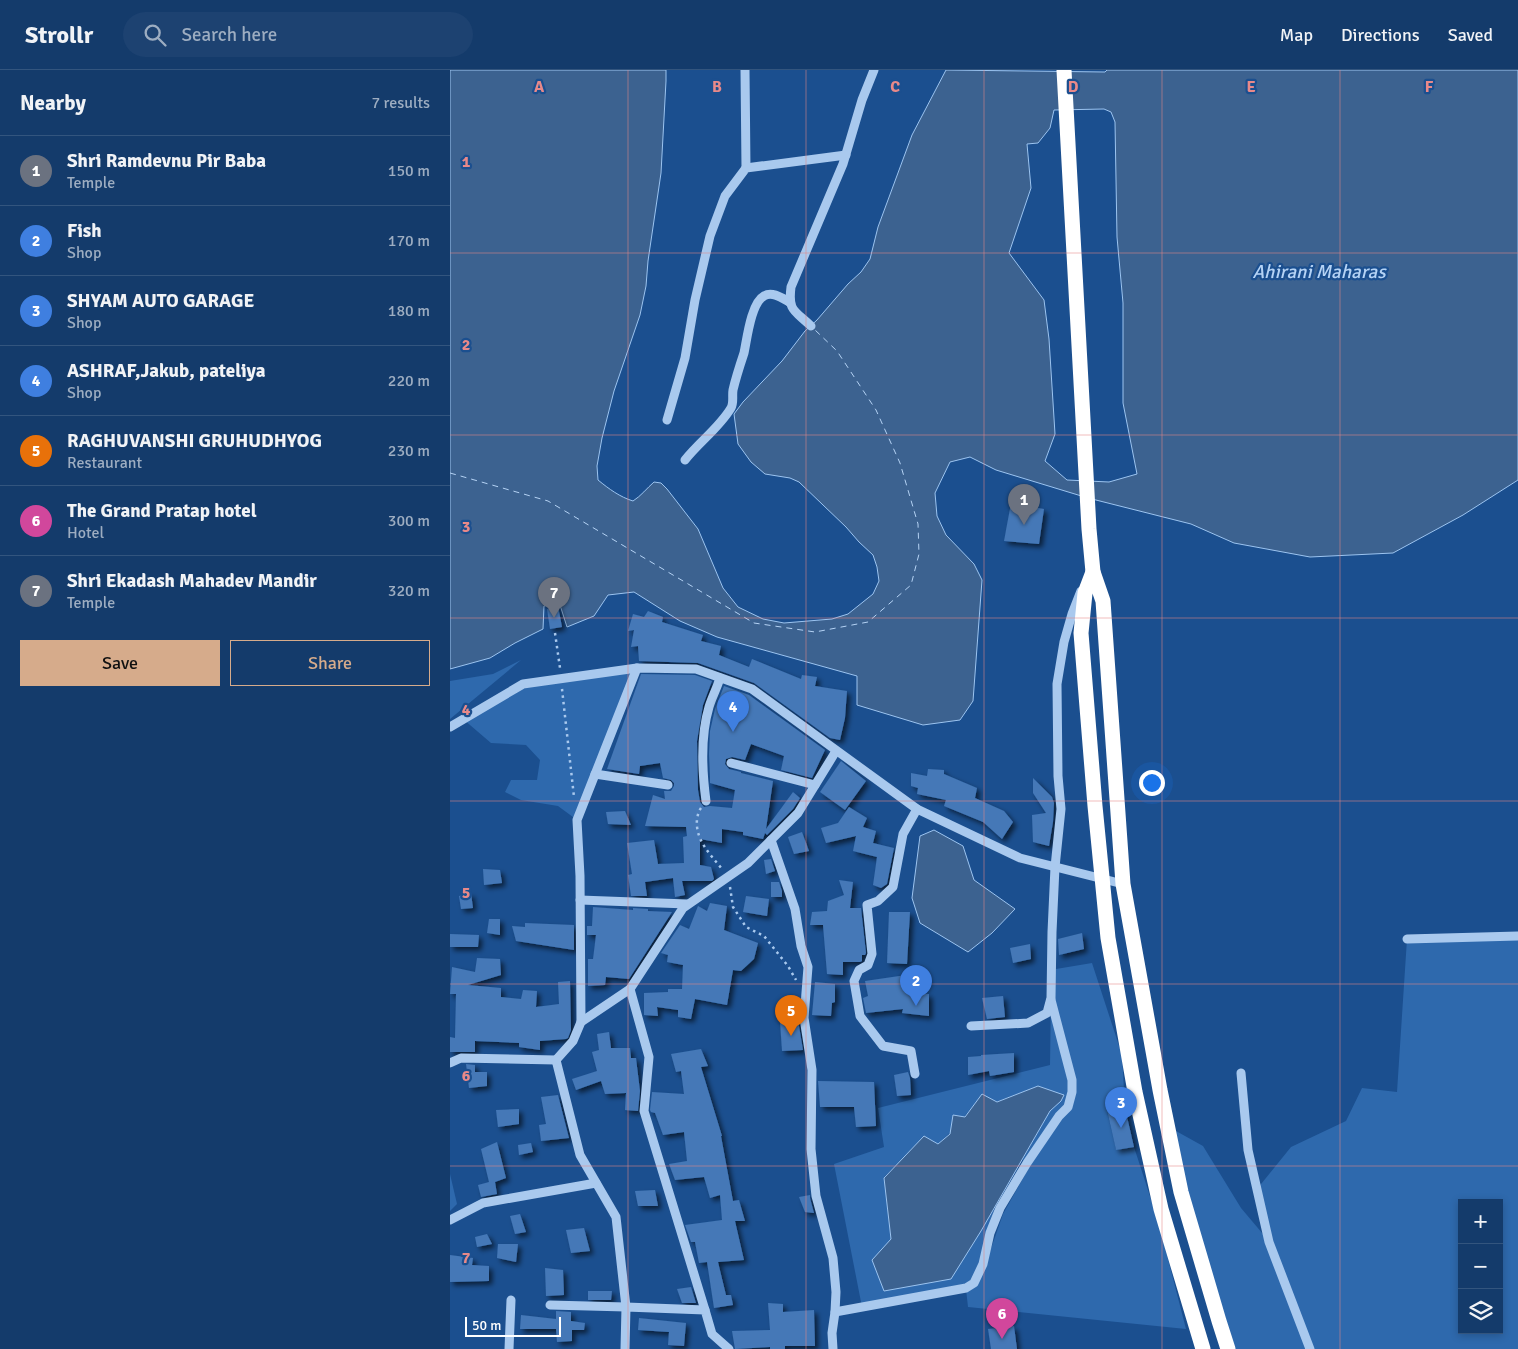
<!DOCTYPE html>
<meta charset="utf-8">
<style>
body{margin:0;font-family:Signika,sans-serif;background:#1d4271;color:#f1f3f6}
.controls{position:absolute;right:15px;bottom:15px;display:grid;overflow:hidden;border-radius:0px;box-shadow:0 2px 8px #0003}
.controls button{width:45px;height:45px;display:grid;place-items:center;padding:0;border:0;border-bottom:1px solid #33557e;background:#143b6b;color:#f1f3f6;font:25px sans-serif}
.scale{position:absolute;left:15px;bottom:12px;width:96px;box-sizing:border-box;padding-left:5px;border:2px solid #fff;border-top:0;font-size:14px;line-height:18px;white-space:nowrap;color:#fff;-webkit-text-stroke:4px #1b4f8f;paint-order:stroke}
.you{position:absolute;left:701px;top:712px;width:18px;height:18px;margin:-12px;border:4px solid #fff;border-radius:50%;background:#1a73e8;box-shadow:0 0 0 8px #1a73e833}
.badge{display:grid;place-items:center;width:32px;height:32px;border-radius:50%;background:#d6ab8b;color:#fff;font-size:16px;font-weight:700}
.pin{position:absolute;translate:-50% -41px;filter:drop-shadow(0 1px 2px #0008)}
.pin::after{content:'';position:absolute;top:26px;width:18px;height:15px;background:inherit;clip-path:polygon(0 0,100% 0,50% 100%)}
.list{margin:0;padding:0;list-style:none}
h2{display:flex;justify-content:space-between;align-items:center;height:65px;margin:0;padding:0 20px;font-size:21px}
h2 small{font-size:16px;font-weight:400;color:#9dadc1}
.list li{display:grid;grid-template-columns:32px 1fr auto;gap:15px;align-items:center;box-sizing:border-box;height:70px;padding:0 20px;border-top:1px solid #33557e}
.list b{display:block;font-size:19px;white-space:nowrap}
.list p{margin:0;font-size:16px;white-space:nowrap;color:#9dadc1}
.list em{font-size:16px;font-style:normal;color:#9dadc1}
.actions{display:flex;gap:10px;padding:15px 20px}
.actions a{flex:1;padding:11px 0;border:1px solid #d6ab8b;border-radius:0px;text-align:center;font-size:18px;color:#d6ab8b}
.actions .main{background:#d6ab8b;color:#111}
.icon{flex:none;width:28px;height:28px;fill:none;stroke:currentColor;stroke-width:2;stroke-linecap:round;stroke-linejoin:round}
.map{position:relative;flex:none;width:1068px;height:1279px;overflow:hidden}
header{display:flex;align-items:center;gap:30px;box-sizing:border-box;height:70px;padding:0 25px;background:#143b6b;border-bottom:1px solid #33557e}
header strong{font-size:24px}
nav{display:flex;gap:28px;margin-inline-start:auto;font-size:18px}
.search{width:350px;height:45px;background:#1d4271;display:flex;align-items:center;gap:12px;box-sizing:border-box;padding:0 18px;border-radius:28px;color:#9dadc1;font-size:19px}
main{display:flex}
aside{flex:1;background:#143b6b}
.map>svg:first-child{display:block}
.green{fill:#2e69ad;fill-rule:evenodd}
.water{fill:#3c6290;stroke:#9cc4f0;fill-rule:evenodd}
.lines{fill:none;stroke-linecap:round;stroke-linejoin:round}
.ferry{stroke:#b5d3f5;stroke-width:1;stroke-dasharray:6 5;stroke-linecap:butt}
.building{fill:#4478b7;filter:url(#shadow)}
.path{stroke:#a9c9ee;stroke-width:2.5;stroke-dasharray:2.5 4;stroke-linecap:butt}
.minor{stroke:#a9c9ee;stroke-width:9}
.highway{stroke:#fff;stroke-width:15}
.grid{fill:none;stroke:#e88989;stroke-width:1;stroke-opacity:0.55}
.labels{text-anchor:middle;stroke-width:4.5;stroke-linejoin:round;paint-order:stroke}
.water-label{font-size:19px;font-style:italic;fill:#b5d3f5;stroke:#1b4f8f}
.grid-label{font-size:16px;text-anchor:middle;font-weight:bold;fill:#e88989;stroke:#1b4f8f;stroke-width:4.5;stroke-linejoin:round;paint-order:stroke}
</style>
<header>
<strong>Strollr</strong>
<div class="search"><svg class="icon" aria-label="search" viewBox="0 0 24 24"><circle cx="10" cy="10" r="6"/><path d="M15 15l6 6"/></svg>Search here</div>
<nav><a>Map</a><a>Directions</a><a>Saved</a></nav>
</header>
<main>
<aside>
<h2>Nearby<small>7 results</small></h2>
<ul class="list">
<li><span class="badge" style="background:#6b7280">1</span><div><b>Shri Ramdevnu Pir Baba</b><p>Temple</p></div><em>150 m</em></li>
<li><span class="badge" style="background:#3f7fe0">2</span><div><b>Fish</b><p>Shop</p></div><em>170 m</em></li>
<li><span class="badge" style="background:#3f7fe0">3</span><div><b>SHYAM AUTO GARAGE</b><p>Shop</p></div><em>180 m</em></li>
<li><span class="badge" style="background:#3f7fe0">4</span><div><b>ASHRAF,Jakub, pateliya</b><p>Shop</p></div><em>220 m</em></li>
<li><span class="badge" style="background:#e8710a">5</span><div><b>RAGHUVANSHI GRUHUDHYOG</b><p>Restaurant</p></div><em>230 m</em></li>
<li><span class="badge" style="background:#d1479c">6</span><div><b>The Grand Pratap hotel</b><p>Hotel</p></div><em>300 m</em></li>
<li><span class="badge" style="background:#6b7280">7</span><div><b>Shri Ekadash Mahadev Mandir</b><p>Temple</p></div><em>320 m</em></li>
</ul>
<div class="actions"><a class="main">Save</a><a>Share</a></div>
</aside>
<div class="map">
<svg width="1068" height="1279" viewBox="0 0 1068 1279">
<defs>
<filter id="shadow"><feDropShadow dx="3.5" dy="3.5" stdDeviation="2.5" flood-color="#0009"/></filter>
</defs>
<rect width="100%" height="100%" fill="#1b4f8f"/>
<!-- green -->
<g class="green">
<path d="M 71,590 L 0,649 L 0,611 L 43,604 Z"/>
<path d="M 187,598 L 127,750 L 108,736 L 71,730 L 55,722 L 61,710 L 87,710 L 90,690 L 76,675 L 41,673 L 13,649 L 73,614 Z"/>
<path d="M 1068,866 L 1068,1279 L 778,1279 L 717,1056 L 753,1076 L 791,1138 L 818,1170 L 807,1119 L 841,1077 L 896,1051 L 912,1018 L 947,1022 L 957,869 ZM 1012,1133 L 1049,1133 L 1049,1260 L 1012,1260 Z"/>
<path d="M 642,893 L 672,985 L 675,1038 L 657,1041 L 666,1080 L 684,1077 L 709,1154 L 736,1259 L 518,1237 L 516,1219 L 412,1237 L 384,1094 L 434,1077 L 428,1038 L 600,995 L 601,928 L 606,899 ZM 588,1016 L 611,1031 L 600,1041 L 573,1089 L 575,1096 L 581,1094 L 553,1144 L 536,1193 L 544,1139 L 531,1161 L 441,1169 L 434,1107 L 474,1066 L 488,1074 C 505,1059 518,1042 532,1025 L 546,1032 Z"/>
<path d="M 0,1104 L 7,1134 L 0,1141 Z"/>
</g>
<!-- water -->
<g class="water">
<path d="M 0,0 L 216,0 L 216,11 L 211,103 L 198,191 L 196,216 L 190,245 L 164,321 L 152,368 L 147,396 L 148,410 C 159,419 170,427 183,431 C 191,426 197,418 204,412 L 211,413 L 217,419 L 248,459 L 273,518 L 288,537 L 313,549 L 334,553 L 382,549 L 398,544 L 423,524 L 429,511 L 427,497 L 423,485 L 409,472 L 396,457 L 349,412 L 340,408 L 315,404 L 301,392 L 288,374 L 284,344 L 293,332 L 332,291 L 355,261 L 367,250 L 398,214 L 411,202 L 420,189 L 428,157 L 462,65 L 496,0 L 655,2 L 657,0 L 1068,0 L 1068,410 L 1013,445 L 943,483 L 860,487 L 784,473 L 741,454 L 638,428 L 546,400 L 520,387 L 500,392 L 485,423 L 487,446 L 496,465 L 524,494 L 532,510 L 523,631 L 510,650 L 473,655 L 407,635 L 407,606 L 267,567 L 230,551 L 184,522 L 158,525 L 144,546 L 117,557 L 109,532 L 94,536 L 93,559 L 65,573 L 40,588 L 0,599 ZM 654,39 L 661,42 L 665,52 L 667,167 L 673,233 L 673,333 L 687,404 L 659,412 L 617,410 L 595,391 L 605,364 L 599,269 L 594,230 L 559,183 L 581,118 L 577,74 L 588,73 L 600,58 L 604,40 Z"/>
<path d="M 484,760 L 513,776 L 524,810 L 565,839 L 542,863 L 518,882 L 470,853 L 462,828 L 470,766 Z"/>
<path d="M 588,1016 L 614,1025 L 611,1031 L 600,1041 L 531,1161 L 501,1209 L 434,1221 L 422,1190 L 441,1169 L 434,1108 L 474,1066 L 488,1074 L 500,1064 L 503,1045 L 515,1047 L 532,1024 L 547,1032 Z"/>
</g>
<g class="lines">
<!-- ferry -->
<path class="ferry" d="M 0,403 L 98,431 L 304,553 L 365,562 L 418,552 L 461,515 L 469,484 L 468,454 L 450,393 L 426,340 L 387,281 L 364,259"/>
</g>
<!-- building -->
<g class="building">
<path d="M 561,433 L 594,439 L 589,474 L 554,471 Z"/>
<path d="M 108,536 L 112,557 L 100,559 L 97,539 Z"/>
<path d="M 198,541 L 213,547 L 212,552 L 253,565 L 251,571 L 271,576 L 269,585 L 299,597 L 302,589 L 351,609 L 352,605 L 367,607 L 365,616 L 397,621 L 395,648 L 390,670 L 380,668 L 304,613 L 248,593 L 189,591 L 188,576 L 181,577 L 184,560 L 178,561 L 183,544 L 194,547 Z"/>
<path d="M 191,604 L 245,605 L 262,611 L 253,635 L 247,671 L 248,720 L 250,732 L 254,737 L 260,736 L 282,738 L 285,720 L 260,713 L 260,707 L 259,684 L 260,661 L 265,639 L 274,616 L 299,625 L 375,680 L 362,708 L 331,700 L 334,686 L 301,674 L 295,690 L 282,687 L 276,689 L 275,694 L 279,699 L 291,702 L 291,703 L 323,711 L 316,759 L 343,722 L 350,728 L 343,739 L 317,765 L 315,763 L 313,769 L 293,765 L 293,762 L 272,759 L 272,773 L 250,769 L 250,795 L 261,797 L 264,809 L 262,811 L 232,811 L 235,825 L 225,827 L 223,808 L 195,812 L 197,826 L 181,826 L 178,805 L 182,804 L 177,773 L 204,770 L 208,794 L 234,793 L 233,767 L 237,766 L 236,757 L 195,756 L 203,725 L 215,729 L 214,721 L 221,721 L 224,716 L 224,713 L 221,710 L 213,708 L 210,693 L 190,696 L 189,704 L 157,699 Z"/>
<path d="M 391,691 L 416,711 L 395,740 L 370,722 Z"/>
<path d="M 478,699 L 494,700 L 494,704 L 527,718 L 525,728 L 554,741 L 563,752 L 552,769 L 533,752 L 494,736 L 496,730 L 467,724 L 468,718 L 461,716 L 461,703 L 477,706 Z"/>
<path d="M 583,708 L 602,727 L 604,733 L 603,752 L 599,776 L 583,772 L 582,745 L 596,743 L 583,723 Z"/>
<path d="M 399,737 L 417,748 L 413,757 L 426,761 L 423,773 L 444,778 L 437,814 L 431,818 L 423,815 L 427,787 L 403,781 L 406,766 L 376,773 L 371,758 L 388,753 Z"/>
<path d="M 175,741 L 181,755 L 158,754 L 156,742 Z"/>
<path d="M 352,762 L 359,781 L 344,784 L 338,767 Z"/>
<path d="M 321,789 L 325,801 L 316,804 L 314,790 Z"/>
<path d="M 33,799 L 50,800 L 52,813 L 34,815 Z"/>
<path d="M 389,810 L 403,812 L 400,838 L 411,838 L 416,883 L 415,885 L 412,885 L 412,891 L 410,892 L 393,892 L 393,905 L 377,904 L 373,855 L 360,855 L 362,842 L 377,841 L 378,831 L 394,825 Z"/>
<path d="M 321,812 L 329,812 L 332,821 L 332,827 L 321,827 Z"/>
<path d="M 21,823 L 23,838 L 11,839 L 9,826 Z"/>
<path d="M 296,826 L 319,829 L 317,846 L 293,842 Z"/>
<path d="M 260,833 L 277,836 L 274,860 L 308,873 L 304,889 L 291,901 L 283,900 L 277,935 L 245,929 L 241,949 L 228,947 L 228,940 L 207,937 L 208,946 L 194,945 L 194,923 L 218,922 L 218,919 L 232,919 L 233,895 L 217,892 L 218,885 L 211,883 L 230,855 L 239,859 L 248,836 L 257,841 Z"/>
<path d="M 143,837 L 183,840 L 183,838 L 198,839 L 198,841 L 222,842 L 179,909 L 156,907 L 155,915 L 138,916 L 138,889 L 143,889 L 146,865 L 137,865 L 137,856 L 142,856 Z"/>
<path d="M 439,842 L 460,842 L 457,894 L 437,893 Z"/>
<path d="M 39,849 L 50,849 L 50,865 L 37,863 Z"/>
<path d="M 75,853 L 124,855 L 124,880 L 66,871 L 62,856 L 75,857 Z"/>
<path d="M 632,863 L 634,879 L 609,885 L 608,869 Z"/>
<path d="M 0,864 L 29,865 L 28,877 L 0,877 Z"/>
<path d="M 580,874 L 581,889 L 563,893 L 560,878 Z"/>
<path d="M 27,888 L 50,889 L 51,905 L 18,915 L 51,918 L 51,927 L 71,929 L 73,920 L 87,921 L 86,937 L 109,934 L 108,912 L 120,911 L 121,960 L 118,968 L 116,969 L 90,971 L 90,980 L 69,977 L 69,973 L 25,971 L 25,982 L 0,982 L 0,967 L 5,968 L 6,924 L 0,924 L 2,897 L 25,902 Z"/>
<path d="M 456,905 L 455,922 L 479,924 L 479,946 L 452,943 L 453,939 L 416,943 L 413,928 L 418,926 L 415,911 Z"/>
<path d="M 365,912 L 385,914 L 385,932 L 382,933 L 381,946 L 362,945 Z"/>
<path d="M 553,926 L 555,947 L 537,949 L 532,928 Z"/>
<path d="M 348,950 L 353,980 L 332,981 L 330,952 Z"/>
<path d="M 159,962 L 161,978 L 180,978 L 181,988 L 186,988 L 190,1021 L 188,1041 L 175,1040 L 176,1023 L 155,1024 L 151,1011 L 126,1020 L 122,1009 L 147,1001 L 142,982 L 149,980 L 147,964 Z"/>
<path d="M 251,979 L 258,996 L 251,997 L 272,1066 L 271,1066 L 283,1131 L 289,1130 L 295,1151 L 285,1151 L 294,1190 L 268,1192 L 276,1225 L 281,1225 L 283,1235 L 264,1238 L 257,1192 L 249,1193 L 245,1172 L 241,1172 L 235,1155 L 272,1150 L 270,1125 L 260,1128 L 254,1107 L 225,1110 L 219,1094 L 237,1091 L 234,1062 L 213,1065 L 205,1043 L 201,1042 L 200,1040 L 202,1022 L 234,1024 L 231,1001 L 226,1002 L 221,984 Z"/>
<path d="M 564,983 L 564,1002 L 540,1006 L 539,1001 L 518,1005 L 518,987 L 531,986 L 531,985 Z"/>
<path d="M 16,994 L 25,995 L 25,1002 L 37,1002 L 37,1016 L 19,1018 Z"/>
<path d="M 458,1002 L 460,1008 L 461,1025 L 447,1026 L 444,1005 Z"/>
<path d="M 368,1011 L 424,1012 L 426,1056 L 406,1057 L 404,1037 L 370,1037 Z"/>
<path d="M 108,1025 L 119,1068 L 91,1071 L 89,1055 L 96,1054 L 91,1027 Z"/>
<path d="M 675,1038 L 684,1077 L 666,1080 L 657,1040 Z"/>
<path d="M 69,1039 L 69,1054 L 48,1057 L 46,1040 Z"/>
<path d="M 47,1072 L 56,1108 L 45,1112 L 47,1124 L 31,1127 L 28,1115 L 39,1112 L 31,1079 Z"/>
<path d="M 81,1073 L 83,1082 L 69,1085 L 68,1075 Z"/>
<path d="M 205,1120 L 208,1136 L 188,1136 L 185,1121 Z"/>
<path d="M 360,1125 L 360,1128 L 364,1143 L 355,1142 L 349,1127 Z"/>
<path d="M 70,1144 L 76,1162 L 65,1164 L 60,1146 Z"/>
<path d="M 134,1158 L 140,1181 L 121,1183 L 116,1160 Z"/>
<path d="M 37,1164 L 42,1174 L 27,1177 L 25,1167 Z"/>
<path d="M 48,1174 L 68,1174 L 66,1192 L 47,1188 Z"/>
<path d="M 0,1185 L 23,1188 L 22,1195 L 39,1196 L 39,1211 L 0,1212 Z"/>
<path d="M 95,1198 L 113,1200 L 114,1225 L 96,1226 Z"/>
<path d="M 241,1217 L 246,1233 L 232,1233 L 227,1219 Z"/>
<path d="M 138,1221 L 162,1221 L 161,1230 L 138,1230 Z"/>
<path d="M 318,1233 L 333,1234 L 333,1242 L 364,1240 L 365,1276 L 335,1276 L 335,1279 L 320,1279 L 320,1277 L 285,1279 L 282,1261 L 320,1260 Z"/>
<path d="M 106,1241 L 121,1242 L 121,1251 L 135,1253 L 134,1260 L 122,1260 L 122,1271 L 107,1272 L 106,1259 L 70,1259 L 71,1245 L 106,1249 Z"/>
<path d="M 189,1248 L 236,1253 L 234,1276 L 218,1275 L 219,1262 L 188,1260 Z"/>
<path d="M 564,1256 L 567,1279 L 541,1279 L 538,1259 Z"/>
</g>
<g class="lines">
<!-- path -->
<g class="path">
<path d="M 105,563 L 110,598"/>
<path d="M 112,619 L 124,727"/>
<path d="M 251,738 C 248,742 248,745 247,749 C 245,770 260,784 272,799"/>
<path d="M 280,817 L 283,837 L 296,857 L 314,866 L 338,896 L 346,910"/>
</g>
<!-- minor -->
<g class="minor">
<path d="M 295,0 L 296,98"/>
<path d="M 361,256 C 344,240 338,241 341,217 L 393,94 L 412,30 L 424,0"/>
<path d="M 217,350 L 235,288 L 245,230 L 260,166 L 275,126 L 296,98 L 396,85"/>
<path d="M 235,390 C 249,372 269,358 281,338 C 284,333 282,326 283,320 C 286,307 290,295 294,283 C 297,269 301,233 314,226 C 322,221 332,228 339,232"/>
<path d="M 0,657 L 73,614 L 187,598 L 246,599 L 302,619 L 467,739 L 570,788 L 673,814"/>
<path d="M 281,693 L 365,715"/>
<path d="M 145,704 L 218,715"/>
<path d="M 256,731 C 252,701 250,667 259,637 C 262,627 267,618 270,608"/>
<path d="M 321,770 L 345,839 L 351,876 L 358,897 L 354,948 L 362,1000 L 361,1079 L 366,1126 L 383,1188 L 386,1222 L 385,1242 L 382,1263 L 383,1279"/>
<path d="M 130,830 L 237,834"/>
<path d="M 957,869 L 1068,866"/>
<path d="M 131,952 L 130,806 L 127,750 L 187,598"/>
<path d="M 521,956 L 578,953 L 597,943 L 601,928 L 602,862 L 605,797 L 611,739 L 608,706 L 607,614 L 614,572 L 622,544 L 631,521"/>
<path d="M 0,993 L 11,988 L 106,990"/>
<path d="M 791,1003 L 798,1080 L 819,1172 L 860,1279"/>
<path d="M 465,1004 L 461,981 L 433,976 L 410,946 L 404,911 L 409,900 L 418,895 L 422,884 L 417,835 L 428,831 L 443,817 L 453,764 L 467,739"/>
<path d="M 0,1150 L 33,1133 L 146,1113"/>
<path d="M 100,1235 L 176,1237 L 166,1147 L 130,1085 L 106,990 L 123,971 L 131,952 L 180,919"/>
<path d="M 255,1240 L 194,1041 L 199,987 L 180,919 L 233,838 L 298,793 L 348,743 L 386,681"/>
<path d="M 385,1242 L 516,1218 L 524,1213 L 533,1194 L 540,1163 L 550,1138 L 577,1093 L 609,1046 L 618,1037 L 622,1022 L 622,1010 L 601,930"/>
<path d="M 59,1279 L 61,1230"/>
<path d="M 175,1279 L 176,1237 L 255,1240 L 262,1264 L 279,1279"/>
</g>
<!-- highway -->
<g class="highway">
<path d="M 614,0 L 639,459 L 643,502 L 653,531 L 673,814 L 710,1020 L 731,1122 L 769,1251 L 778,1279"/>
<path d="M 643,502 L 635,523 L 631,563 L 645,736 L 658,868 L 685,1022 L 711,1139 L 753,1279"/>
</g>
</g>
<!-- grid -->
<path class="grid" d="M 178,0 L 178,1279M 356,0 L 356,1279M 534,0 L 534,1279M 712,0 L 712,1279M 890,0 L 890,1279M 0,183 L 1068,183M 0,365 L 1068,365M 0,548 L 1068,548M 0,731 L 1068,731M 0,914 L 1068,914M 0,1096 L 1068,1096"/>
<g class="labels">
<!-- water labels -->
<g class="water-label">
<text x="869" y="208">Ahirani Maharas</text>
</g>
</g>
<g class="grid-label">
<text x="89" y="22">A</text>
<text x="267" y="22">B</text>
<text x="445" y="22">C</text>
<text x="623" y="22">D</text>
<text x="801" y="22">E</text>
<text x="979" y="22">F</text>
<text x="16" y="97">1</text>
<text x="16" y="280">2</text>
<text x="16" y="462">3</text>
<text x="16" y="645">4</text>
<text x="16" y="828">5</text>
<text x="16" y="1011">6</text>
<text x="16" y="1193">7</text>
</g>
</svg>
<div class="controls">
<button>+</button>
<button>−</button>
<button><svg class="icon" aria-label="layers" viewBox="0 0 24 24"><path d="M12 4l9 5-9 5-9-5zM3 14l9 5 9-5"/></svg></button>
</div>
<div class="scale">50 m</div>
<div class="you"></div>
<div class="pin badge" style="left:574px;top:455px;background:#6b7280">1</div>
<div class="pin badge" style="left:466px;top:936px;background:#3f7fe0">2</div>
<div class="pin badge" style="left:671px;top:1058px;background:#3f7fe0">3</div>
<div class="pin badge" style="left:283px;top:662px;background:#3f7fe0">4</div>
<div class="pin badge" style="left:341px;top:966px;background:#e8710a">5</div>
<div class="pin badge" style="left:552px;top:1269px;background:#d1479c">6</div>
<div class="pin badge" style="left:104px;top:548px;background:#6b7280">7</div>
</div>
</main>
